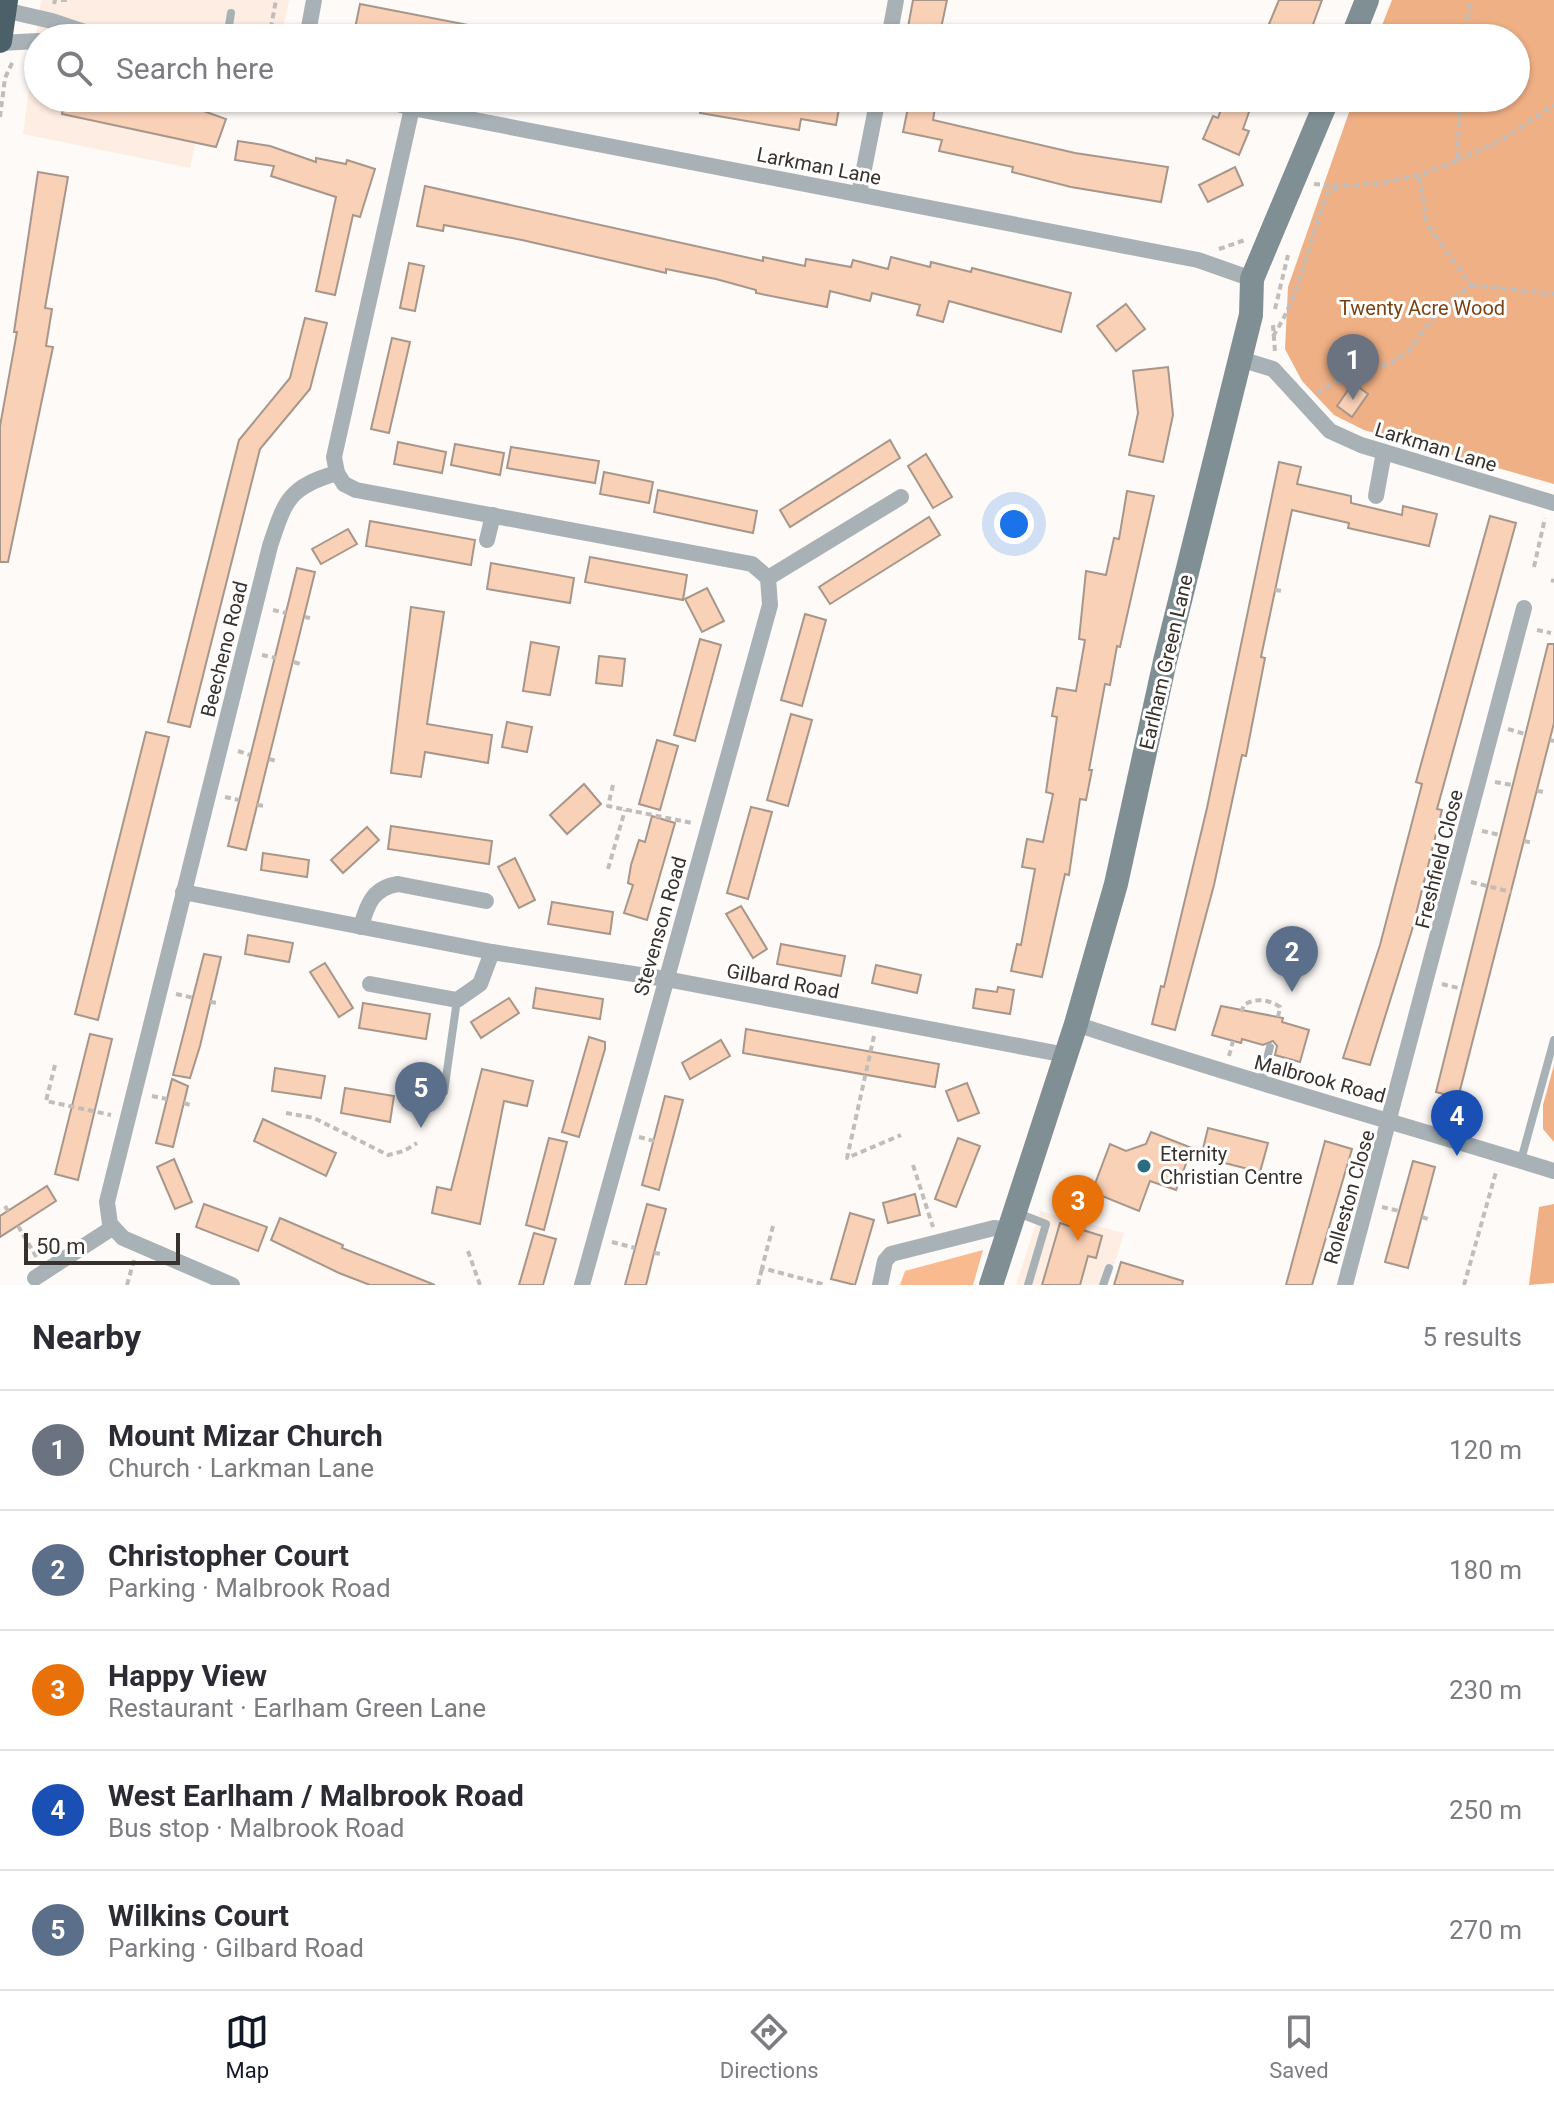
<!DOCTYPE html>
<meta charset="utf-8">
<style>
body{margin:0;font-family:Roboto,sans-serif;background:#f2f2f3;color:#2b2b33}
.scale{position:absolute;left:24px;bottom:20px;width:156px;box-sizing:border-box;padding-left:8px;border:4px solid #39312c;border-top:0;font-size:22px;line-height:28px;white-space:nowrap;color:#39312c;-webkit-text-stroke:6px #fff;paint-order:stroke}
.you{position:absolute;left:1014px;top:524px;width:28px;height:28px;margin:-20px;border:6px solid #fff;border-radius:50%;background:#1a73e8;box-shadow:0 0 0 12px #1a73e833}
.badge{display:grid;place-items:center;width:52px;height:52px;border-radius:50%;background:#111827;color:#fff;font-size:26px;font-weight:700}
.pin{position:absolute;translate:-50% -66px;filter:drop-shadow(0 2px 4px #0008)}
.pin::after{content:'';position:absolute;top:42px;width:28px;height:24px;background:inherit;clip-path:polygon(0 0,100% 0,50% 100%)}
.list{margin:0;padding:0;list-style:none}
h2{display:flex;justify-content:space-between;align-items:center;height:104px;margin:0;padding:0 32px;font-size:34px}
h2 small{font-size:26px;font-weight:400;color:#7c7c81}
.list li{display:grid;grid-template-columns:52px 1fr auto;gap:24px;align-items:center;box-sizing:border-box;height:120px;padding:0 32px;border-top:2px solid #e1e1e2}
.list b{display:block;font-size:30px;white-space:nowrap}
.list p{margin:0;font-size:26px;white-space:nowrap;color:#7c7c81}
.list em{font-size:26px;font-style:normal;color:#7c7c81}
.icon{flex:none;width:44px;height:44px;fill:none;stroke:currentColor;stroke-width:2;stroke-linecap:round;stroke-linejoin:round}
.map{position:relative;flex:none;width:1554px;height:1285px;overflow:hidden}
.search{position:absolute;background:#fff;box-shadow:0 2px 6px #0004;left:24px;right:24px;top:24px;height:88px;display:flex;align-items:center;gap:20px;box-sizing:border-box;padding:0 28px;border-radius:44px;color:#7c7c81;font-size:30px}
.sheet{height:704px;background:#fff}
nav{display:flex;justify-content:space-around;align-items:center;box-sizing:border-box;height:112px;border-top:2px solid #e1e1e2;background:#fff;font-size:22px;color:#7c7c81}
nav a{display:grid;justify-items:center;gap:4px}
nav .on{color:#111827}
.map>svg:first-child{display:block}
.built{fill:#feede3}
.green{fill:#faba8f}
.forest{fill:#f0b085}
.building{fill:#f9d1b7;stroke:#a8968a;stroke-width:2}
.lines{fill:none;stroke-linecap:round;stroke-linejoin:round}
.path{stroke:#c2bdb9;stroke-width:4;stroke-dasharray:6 4;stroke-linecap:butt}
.lane{stroke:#a8b2b6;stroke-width:8}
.street{stroke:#a8b2b6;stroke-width:16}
.secondary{stroke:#808f94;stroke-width:24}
.highway{stroke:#4b6068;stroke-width:24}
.poi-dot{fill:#2b6c80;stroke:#fff;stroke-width:3}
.labels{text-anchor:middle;stroke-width:6;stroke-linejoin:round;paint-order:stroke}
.street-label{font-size:20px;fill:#39312c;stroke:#fff}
.park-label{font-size:20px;fill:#7d4213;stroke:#fff}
.poi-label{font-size:20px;fill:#39312c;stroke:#fff;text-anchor:start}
</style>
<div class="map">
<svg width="1554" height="1285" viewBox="0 0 1554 1285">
<rect width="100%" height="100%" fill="#fefaf7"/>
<!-- built -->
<g class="built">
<path d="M 41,0 L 289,0 L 281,38 L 38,38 L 38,98 L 205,98 L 190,168 L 23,134 Z"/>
<path d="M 1040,1211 L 1124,1233 L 1108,1285 L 1016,1285 Z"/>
</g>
<!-- green -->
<path class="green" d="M 983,1250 L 973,1285 L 900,1285 L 905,1271 Z"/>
<!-- forest -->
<g class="forest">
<path d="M 1392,0 L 1554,0 L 1554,484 L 1364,430 L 1334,415 L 1302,381 L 1285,349 L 1288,287 L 1354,98 L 1516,98 L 1516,38 L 1377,38 Z"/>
<path d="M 1554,1065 L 1554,1142 L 1543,1129 L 1543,1105 Z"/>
<path d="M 1554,1204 L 1554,1283 L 1529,1285 L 1539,1207 Z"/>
</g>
<!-- building -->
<g class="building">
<path d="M 913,0 L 947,0 L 939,38 L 906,38 Z"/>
<path d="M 1279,0 L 1322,0 L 1308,38 L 1273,38 L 1277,28 L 1269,24 Z"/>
<path d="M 360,4 L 494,30 L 493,38 L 353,38 Z"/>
<path d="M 65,98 L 146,98 L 198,109 L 226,119 L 216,147 L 62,114 Z"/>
<path d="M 703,98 L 841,98 L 836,125 L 801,119 L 799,130 L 700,113 Z"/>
<path d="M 910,98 L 936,102 L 933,120 L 1075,153 L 1168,167 L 1161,202 L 1071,187 L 1012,172 L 1013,167 L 939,151 L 942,140 L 903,132 Z"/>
<path d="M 1225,98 L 1254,98 L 1243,129 L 1249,131 L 1239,155 L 1203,139 L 1213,116 L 1218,118 Z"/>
<path d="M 238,141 L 270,146 L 316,162 L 316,158 L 346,164 L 347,160 L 375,169 L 360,217 L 353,215 L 335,295 L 316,291 L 336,197 L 271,176 L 274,166 L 235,160 Z"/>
<path d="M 1235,167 L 1243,185 L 1208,202 L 1199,185 Z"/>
<path d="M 38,172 L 68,177 L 45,308 L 52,309 L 46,346 L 53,347 L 8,562 L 0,562 L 0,426 L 17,332 L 14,332 Z"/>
<path d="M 425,186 L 763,261 L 763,257 L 805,266 L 806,259 L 851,267 L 853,260 L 888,269 L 891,257 L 930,267 L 931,262 L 971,272 L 972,268 L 1071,293 L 1061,332 L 949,301 L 943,322 L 917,315 L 920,305 L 872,293 L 870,301 L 830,291 L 827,307 L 756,293 L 756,290 L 716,279 L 666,269 L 666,273 L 522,240 L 444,225 L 443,231 L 417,226 Z"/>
<path d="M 409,263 L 424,266 L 415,311 L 400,308 Z"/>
<path d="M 1126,304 L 1145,329 L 1116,351 L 1097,326 Z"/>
<path d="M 305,318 L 327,323 L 310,389 L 260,449 L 190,727 L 168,722 L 239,440 L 290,378 Z"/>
<path d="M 392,338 L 410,342 L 389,433 L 371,429 Z"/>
<path d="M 1168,367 L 1173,415 L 1163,462 L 1129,455 L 1138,413 L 1133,371 Z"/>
<path d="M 1353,383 L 1368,394 L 1352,417 L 1337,406 Z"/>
<path d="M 890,440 L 900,458 L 790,527 L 780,510 Z"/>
<path d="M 398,442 L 446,452 L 442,473 L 394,464 Z"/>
<path d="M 455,444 L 504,453 L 500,475 L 451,465 Z"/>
<path d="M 511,447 L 599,461 L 595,483 L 507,468 Z"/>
<path d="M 926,454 L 952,497 L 933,508 L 908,466 Z"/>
<path d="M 1279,462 L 1301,467 L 1297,484 L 1351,496 L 1351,503 L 1402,515 L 1403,506 L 1437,514 L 1429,546 L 1348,528 L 1349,523 L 1292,510 L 1261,657 L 1265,658 L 1246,756 L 1242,755 L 1214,885 L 1175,1030 L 1152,1024 L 1161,986 L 1164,987 L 1207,808 Z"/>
<path d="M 604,472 L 653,482 L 649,503 L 600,494 Z"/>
<path d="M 658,490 L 757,511 L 753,533 L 654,512 Z"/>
<path d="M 1127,491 L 1154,496 L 1120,647 L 1117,646 L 1110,685 L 1105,684 L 1089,770 L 1092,770 L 1086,800 L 1080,799 L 1069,875 L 1065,874 L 1042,977 L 1011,971 L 1017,944 L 1021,945 L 1035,869 L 1022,867 L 1027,839 L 1043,842 L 1053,794 L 1046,792 L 1057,717 L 1052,716 L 1057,688 L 1076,691 L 1085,640 L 1079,639 L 1086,571 L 1106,575 L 1114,538 L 1119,539 Z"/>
<path d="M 1490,516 L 1516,523 L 1437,809 L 1442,810 L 1412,930 L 1370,1065 L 1343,1058 L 1380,945 L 1422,784 L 1416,782 Z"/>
<path d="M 929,517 L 940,535 L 830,604 L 819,587 Z"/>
<path d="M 370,521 L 475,540 L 471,565 L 366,546 Z"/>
<path d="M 348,529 L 357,544 L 321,564 L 312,549 Z"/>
<path d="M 590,557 L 687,575 L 683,600 L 585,582 Z"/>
<path d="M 491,563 L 574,578 L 570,603 L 487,589 Z"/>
<path d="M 297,568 L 315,572 L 246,850 L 228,846 Z"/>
<path d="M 707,588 L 724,621 L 702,632 L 685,599 Z"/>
<path d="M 411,607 L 444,612 L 427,724 L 492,735 L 488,763 L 425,752 L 421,777 L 391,773 Z"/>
<path d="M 805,614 L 826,620 L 802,706 L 781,700 Z"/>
<path d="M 700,639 L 721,645 L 695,741 L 674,735 Z"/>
<path d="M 531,642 L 559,647 L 550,695 L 523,691 Z"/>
<path d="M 1548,644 L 1554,644 L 1554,723 L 1458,1098 L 1436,1092 Z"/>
<path d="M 599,656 L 625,659 L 622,686 L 596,683 Z"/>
<path d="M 791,714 L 812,720 L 788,806 L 767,800 Z"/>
<path d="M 507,722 L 532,727 L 527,752 L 502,747 Z"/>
<path d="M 146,732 L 169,737 L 98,1020 L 75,1014 Z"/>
<path d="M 657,740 L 678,746 L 660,810 L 639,804 Z"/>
<path d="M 584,784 L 601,804 L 567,834 L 550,815 Z"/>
<path d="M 751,807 L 772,812 L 748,899 L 727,893 Z"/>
<path d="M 652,816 L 675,823 L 647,920 L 624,913 L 633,885 L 628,883 L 631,865 L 639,840 L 645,842 Z"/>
<path d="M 391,826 L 492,841 L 489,864 L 388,849 Z"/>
<path d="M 367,827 L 379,840 L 343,873 L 331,860 Z"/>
<path d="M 263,853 L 309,860 L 307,877 L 261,870 Z"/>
<path d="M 515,858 L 535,900 L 519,908 L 498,867 Z"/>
<path d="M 552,902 L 613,912 L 610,934 L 548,924 Z"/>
<path d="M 741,906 L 767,949 L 753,958 L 726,914 Z"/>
<path d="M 248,935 L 293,943 L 289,962 L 245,954 Z"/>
<path d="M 781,944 L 845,956 L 841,976 L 777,964 Z"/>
<path d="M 204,954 L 221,957 L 200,1046 L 190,1078 L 173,1075 Z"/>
<path d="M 325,963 L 353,1008 L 339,1017 L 310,972 Z"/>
<path d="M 876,965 L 921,975 L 917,993 L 872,983 Z"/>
<path d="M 998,987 L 1014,990 L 1010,1014 L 973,1008 L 976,989 L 997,992 Z"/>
<path d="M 536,988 L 603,999 L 600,1019 L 533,1008 Z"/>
<path d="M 509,998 L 519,1013 L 481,1038 L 471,1022 Z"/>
<path d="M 363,1003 L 430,1014 L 426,1039 L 359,1028 Z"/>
<path d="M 1221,1006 L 1283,1018 L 1282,1022 L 1309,1030 L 1300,1062 L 1275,1055 L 1277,1046 L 1273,1041 L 1263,1045 L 1242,1039 L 1241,1043 L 1212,1035 Z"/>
<path d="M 746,1029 L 939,1064 L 935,1087 L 743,1053 Z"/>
<path d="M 90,1034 L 112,1039 L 78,1180 L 55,1174 Z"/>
<path d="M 589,1037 L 605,1042 L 605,1049 L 579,1137 L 562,1132 Z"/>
<path d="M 721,1040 L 730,1056 L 690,1079 L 682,1063 Z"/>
<path d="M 275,1068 L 325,1076 L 321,1098 L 272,1091 Z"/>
<path d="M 482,1069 L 533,1081 L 527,1106 L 504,1101 L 480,1224 L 432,1213 L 437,1187 L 451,1190 Z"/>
<path d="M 172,1079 L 188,1086 L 173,1147 L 156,1143 Z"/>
<path d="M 967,1083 L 979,1113 L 958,1121 L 946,1091 Z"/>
<path d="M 345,1088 L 394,1096 L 390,1122 L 341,1113 Z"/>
<path d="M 665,1096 L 683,1100 L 659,1190 L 642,1185 Z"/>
<path d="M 263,1119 L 336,1153 L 326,1176 L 254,1141 Z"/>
<path d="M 1208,1128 L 1268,1143 L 1260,1172 L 1201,1157 Z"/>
<path d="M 1151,1132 L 1192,1148 L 1176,1190 L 1150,1181 L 1139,1211 L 1092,1192 L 1110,1144 L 1126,1151 L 1146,1144 Z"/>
<path d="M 549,1138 L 567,1142 L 544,1230 L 526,1225 Z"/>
<path d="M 958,1138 L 980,1146 L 956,1207 L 935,1199 Z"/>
<path d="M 1325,1141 L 1352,1149 L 1312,1285 L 1286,1285 Z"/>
<path d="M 174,1159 L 192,1202 L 175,1209 L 157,1167 Z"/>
<path d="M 1413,1161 L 1435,1167 L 1408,1268 L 1385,1262 Z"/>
<path d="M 47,1186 L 56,1201 L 0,1237 L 0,1216 Z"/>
<path d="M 915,1194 L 920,1215 L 888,1223 L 883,1203 Z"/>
<path d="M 204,1204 L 267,1227 L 258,1251 L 196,1227 Z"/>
<path d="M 647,1204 L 666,1209 L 654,1253 L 646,1285 L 625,1285 Z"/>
<path d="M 850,1213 L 874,1220 L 855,1285 L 831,1279 Z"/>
<path d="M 280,1218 L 343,1245 L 342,1248 L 435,1285 L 370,1285 L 339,1273 L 271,1240 Z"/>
<path d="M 1060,1223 L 1102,1236 L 1096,1258 L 1088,1256 L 1080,1285 L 1042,1285 Z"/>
<path d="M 534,1233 L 556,1239 L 543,1285 L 519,1285 Z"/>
<path d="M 1121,1262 L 1183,1281 L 1182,1285 L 1114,1285 Z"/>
</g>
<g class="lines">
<!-- path -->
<g class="path">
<path d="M 54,4 L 55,0 L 67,0"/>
<path d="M 269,38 L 276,0"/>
<path d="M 1461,38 L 1472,0"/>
<path d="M 0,117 L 5,78 L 13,61"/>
<path d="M 1457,160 L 1500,141 L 1554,105"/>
<path d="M 1314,184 C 1364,188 1411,182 1457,160 L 1460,98"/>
<path d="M 1219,249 L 1245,240"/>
<path d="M 1471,285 L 1554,294"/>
<path d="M 1275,309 L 1288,255"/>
<path d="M 1273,325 L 1275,352"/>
<path d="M 1273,336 C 1302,293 1308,240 1328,192 L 1339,187"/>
<path d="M 1317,393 L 1337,381 L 1391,363 L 1408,351 L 1439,311 L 1471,285 L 1427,224 L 1419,175"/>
<path d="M 1534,567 L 1545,518"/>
<path d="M 1551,580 L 1554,581"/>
<path d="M 1275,590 L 1282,591"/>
<path d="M 273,610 L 286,613"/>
<path d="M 305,617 L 310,618"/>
<path d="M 1537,630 L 1551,633"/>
<path d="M 262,655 L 276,658"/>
<path d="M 294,662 L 300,664"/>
<path d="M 1508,729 L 1525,734"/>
<path d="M 1550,740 L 1554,741"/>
<path d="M 238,751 L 250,755"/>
<path d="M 269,759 L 276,761"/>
<path d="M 1495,782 L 1512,785"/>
<path d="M 613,785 L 608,806 L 692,823"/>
<path d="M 1537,791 L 1544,792"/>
<path d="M 225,797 L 239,800"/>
<path d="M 257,805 L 265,806"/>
<path d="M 1482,831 L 1500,835"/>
<path d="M 1524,841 L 1533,843"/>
<path d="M 608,869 L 625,810"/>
<path d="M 1471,882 L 1511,892"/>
<path d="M 1442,984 L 1462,989"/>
<path d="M 176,994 L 194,998"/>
<path d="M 210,1002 L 217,1003"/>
<path d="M 1241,1012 L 1244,1005 C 1255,997 1270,1000 1280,1007 L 1278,1017"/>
<path d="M 874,1036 L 847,1158 L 901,1135"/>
<path d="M 1229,1056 L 1233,1041"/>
<path d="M 55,1065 L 46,1101 L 111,1115"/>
<path d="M 152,1096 L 167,1099"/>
<path d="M 184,1103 L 190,1105"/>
<path d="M 286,1113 L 314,1118 L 388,1155 L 404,1151 L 417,1143"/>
<path d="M 639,1137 L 654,1141"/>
<path d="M 913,1165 L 933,1227"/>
<path d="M 5,1206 L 8,1211"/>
<path d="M 1382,1207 L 1399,1211"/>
<path d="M 1422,1217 L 1428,1219"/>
<path d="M 18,1226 L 37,1258"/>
<path d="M 773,1226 L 762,1268 L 826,1285"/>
<path d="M 612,1242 L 635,1248"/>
<path d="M 468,1251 L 480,1285"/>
<path d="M 654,1253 L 661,1254"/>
<path d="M 127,1285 L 134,1260"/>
<path d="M 758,1285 L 762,1268"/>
<path d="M 1464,1285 L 1496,1172"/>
</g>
<!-- lane -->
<g class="lane">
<path d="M 227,38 L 231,13"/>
<path d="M 1260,1084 L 1270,1047"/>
<path d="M 444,1092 L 457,1000"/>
<path d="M 1521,1160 L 1554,1040"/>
<path d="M 1018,1213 L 1046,1224 L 1028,1285"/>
<path d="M 1103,1285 L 1109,1268"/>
</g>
<!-- street -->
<g class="street">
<path d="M 0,9 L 52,21 L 103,38"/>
<path d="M 307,38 L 314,0"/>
<path d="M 889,38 L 896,0"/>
<path d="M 0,43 L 38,41"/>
<path d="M 378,98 L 412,108 L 1198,260 L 1252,279"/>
<path d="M 859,194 L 878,98"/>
<path d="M 1240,359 L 1273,369 L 1330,431 L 1361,445 L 1554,503"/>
<path d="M 337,473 L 344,484 L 356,490 L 752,564 L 768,578 L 770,605 L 582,1285"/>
<path d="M 1376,496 L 1384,452"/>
<path d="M 487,540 L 493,515"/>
<path d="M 768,578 L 901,497"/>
<path d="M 183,892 L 492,952 L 666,979 L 1066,1055"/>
<path d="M 361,927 C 367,904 373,888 398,884 L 486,901"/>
<path d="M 370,984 L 457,1000 L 480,984 L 492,952"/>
<path d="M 1076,1024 C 1234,1077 1394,1122 1554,1171"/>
<path d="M 35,1278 L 112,1228"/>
<path d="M 232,1285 L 123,1238 L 110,1224 L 107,1202 L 270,546 C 285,501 288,487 337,473 L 334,457 L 412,108"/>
<path d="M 880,1285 L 885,1261 L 891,1254 L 994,1228 L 1008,1230"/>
<path d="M 1345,1285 L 1524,608"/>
</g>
<!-- secondary -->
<g class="secondary">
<path d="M 1352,38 L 1367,0"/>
<path d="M 991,1285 L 1076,1024 L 1116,884 L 1165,661 L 1251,315 L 1252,279 L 1328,98"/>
</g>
<!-- highway -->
<path class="highway" d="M 0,41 L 6,0"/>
</g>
<!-- markers -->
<circle class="poi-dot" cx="1144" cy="1166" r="8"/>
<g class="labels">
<!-- street labels -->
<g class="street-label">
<text transform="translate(819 166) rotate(11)" y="7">Larkman Lane</text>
<text transform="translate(1436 447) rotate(17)" y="7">Larkman Lane</text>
<text transform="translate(224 649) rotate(-76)" y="7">Beecheno Road</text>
<text transform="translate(1166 662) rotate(-77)" y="7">Earlham Green Lane</text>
<text transform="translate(1439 859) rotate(-76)" y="7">Freshfield Close</text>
<text transform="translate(660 926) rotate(-74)" y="7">Stevenson Road</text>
<text transform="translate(783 981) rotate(11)" y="7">Gilbard Road</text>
<text transform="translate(1320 1079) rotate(15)" y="7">Malbrook Road</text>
<text transform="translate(1349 1197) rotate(-74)" y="7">Rolleston Close</text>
</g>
<!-- park labels -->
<g class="park-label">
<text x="1422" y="315">Twenty Acre Wood</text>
</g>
<!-- poi labels -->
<g class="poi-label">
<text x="1160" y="1161">Eternity<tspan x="1160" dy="23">Christian Centre</tspan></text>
</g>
</g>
</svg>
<div class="scale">50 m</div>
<div class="you"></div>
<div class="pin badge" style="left:1353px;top:400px;background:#6b7280">1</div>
<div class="pin badge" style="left:1292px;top:992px;background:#5c6f8a">2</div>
<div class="pin badge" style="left:1078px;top:1241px;background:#e8710a">3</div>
<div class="pin badge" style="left:1457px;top:1156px;background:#1a4fb4">4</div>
<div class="pin badge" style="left:421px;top:1128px;background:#5c6f8a">5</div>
<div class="search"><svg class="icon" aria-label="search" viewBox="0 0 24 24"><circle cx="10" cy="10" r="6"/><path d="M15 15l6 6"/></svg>Search here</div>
</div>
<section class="sheet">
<h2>Nearby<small>5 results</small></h2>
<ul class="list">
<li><span class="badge" style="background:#6b7280">1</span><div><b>Mount Mizar Church</b><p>Church · Larkman Lane</p></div><em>120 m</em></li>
<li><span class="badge" style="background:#5c6f8a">2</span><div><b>Christopher Court</b><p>Parking · Malbrook Road</p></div><em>180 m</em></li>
<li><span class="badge" style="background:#e8710a">3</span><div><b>Happy View</b><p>Restaurant · Earlham Green Lane</p></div><em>230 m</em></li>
<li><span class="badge" style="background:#1a4fb4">4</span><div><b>West Earlham / Malbrook Road</b><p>Bus stop · Malbrook Road</p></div><em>250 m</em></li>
<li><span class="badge" style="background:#5c6f8a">5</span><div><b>Wilkins Court</b><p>Parking · Gilbard Road</p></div><em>270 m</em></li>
</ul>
</section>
<nav>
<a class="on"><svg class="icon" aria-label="map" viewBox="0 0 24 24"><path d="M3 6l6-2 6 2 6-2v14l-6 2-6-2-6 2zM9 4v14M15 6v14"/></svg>Map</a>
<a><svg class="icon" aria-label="directions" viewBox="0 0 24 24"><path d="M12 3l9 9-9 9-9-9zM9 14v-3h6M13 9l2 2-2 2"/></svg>Directions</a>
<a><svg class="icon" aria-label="saved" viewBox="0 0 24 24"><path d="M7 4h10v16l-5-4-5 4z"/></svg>Saved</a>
</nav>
